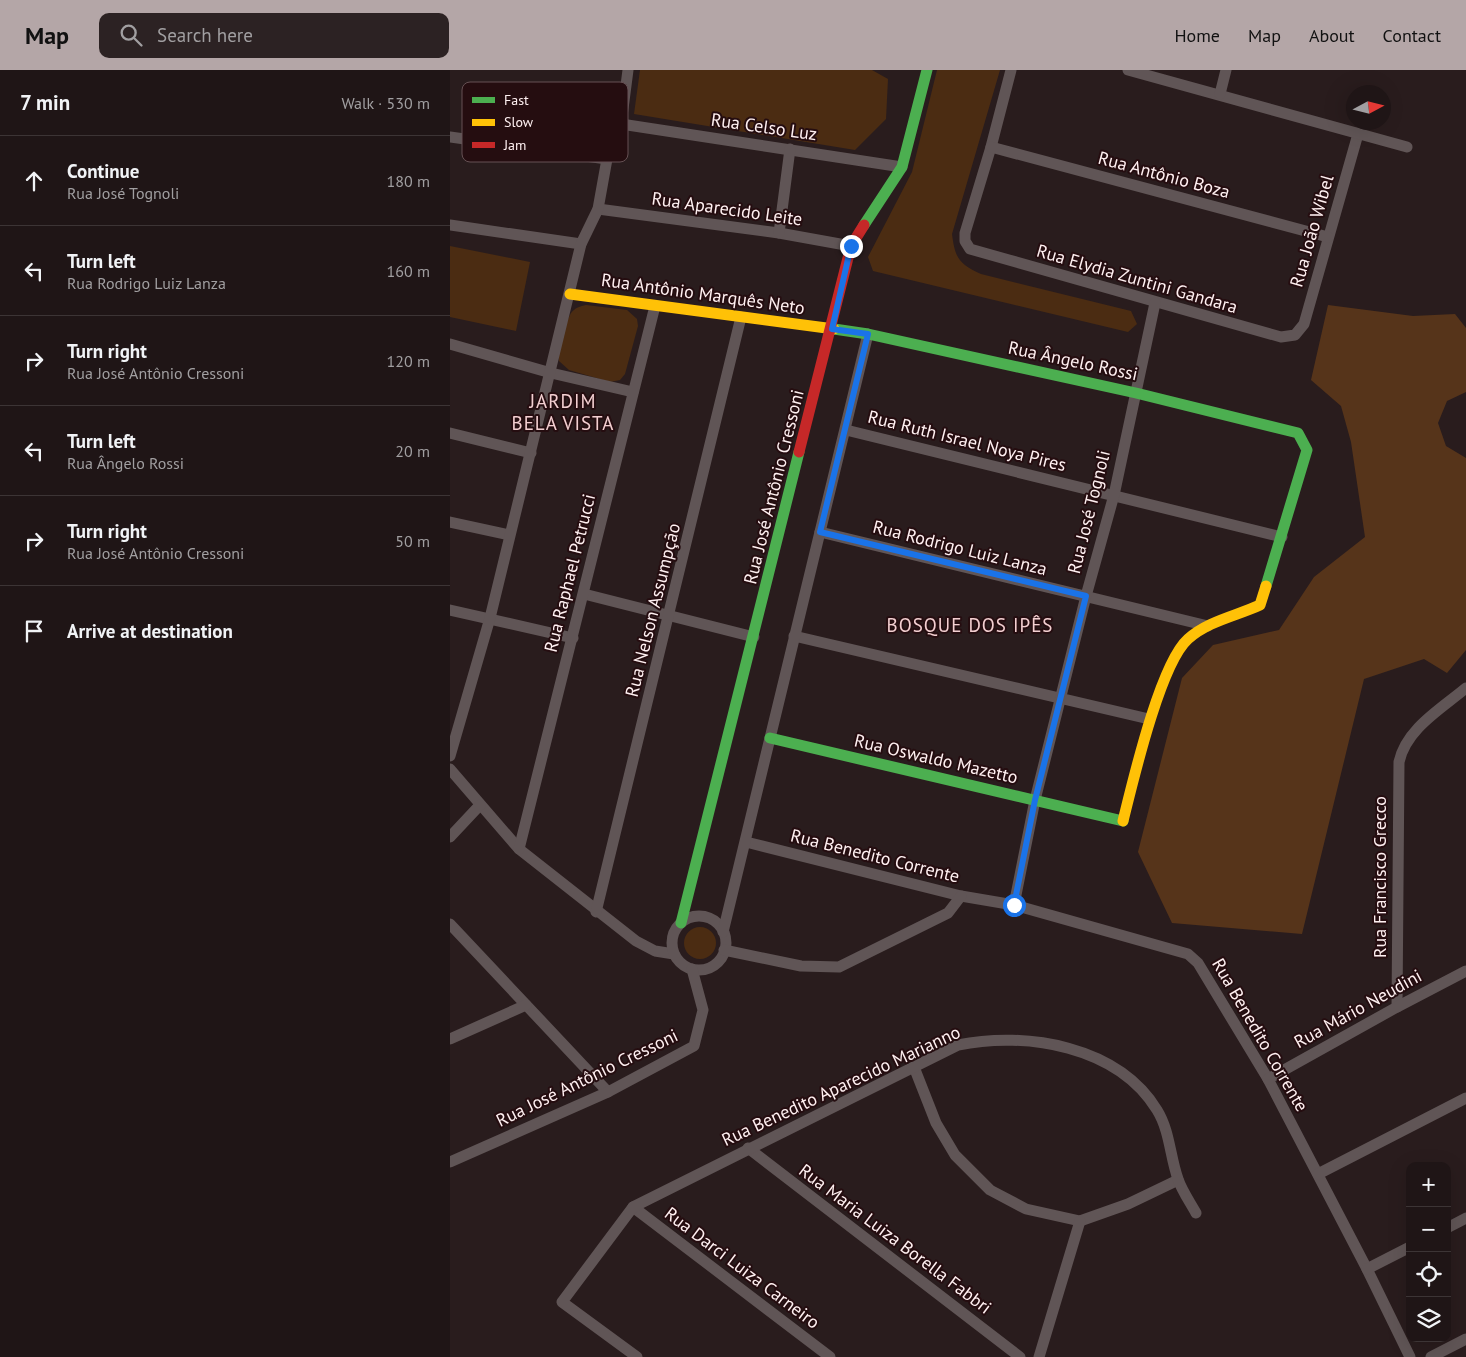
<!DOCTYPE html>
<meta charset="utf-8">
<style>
body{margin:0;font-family:"PT Sans",sans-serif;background:#2c2223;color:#f1f3f6}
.controls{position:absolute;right:15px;bottom:15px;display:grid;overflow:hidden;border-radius:10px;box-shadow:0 5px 20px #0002}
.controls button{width:45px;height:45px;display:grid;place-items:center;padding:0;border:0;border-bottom:1px solid #3c3435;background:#1f1516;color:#f1f3f6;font:25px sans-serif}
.compass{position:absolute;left:896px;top:15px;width:45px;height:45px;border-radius:50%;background:#1f1516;box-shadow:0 5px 20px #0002;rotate:83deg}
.stop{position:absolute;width:15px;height:15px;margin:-11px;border:4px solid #1a73e8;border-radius:50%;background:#fff}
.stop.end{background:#1a73e8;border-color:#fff;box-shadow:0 1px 5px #0008}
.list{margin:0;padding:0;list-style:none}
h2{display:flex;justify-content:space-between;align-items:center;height:65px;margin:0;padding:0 20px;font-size:21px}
h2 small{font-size:16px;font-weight:400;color:#a19fa1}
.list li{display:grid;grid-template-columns:32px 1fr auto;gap:15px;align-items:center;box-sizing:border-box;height:90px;padding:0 20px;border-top:1px solid #3c3435}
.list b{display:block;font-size:19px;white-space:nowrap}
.list p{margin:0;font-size:16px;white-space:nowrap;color:#a19fa1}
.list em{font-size:16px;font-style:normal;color:#a19fa1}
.icon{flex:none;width:28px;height:28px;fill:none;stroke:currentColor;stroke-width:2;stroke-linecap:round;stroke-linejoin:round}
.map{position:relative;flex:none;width:1016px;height:1287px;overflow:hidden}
header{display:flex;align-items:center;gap:30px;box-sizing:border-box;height:70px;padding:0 25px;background:#b4a6a7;color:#111}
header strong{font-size:24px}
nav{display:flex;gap:28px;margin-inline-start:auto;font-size:18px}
.search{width:350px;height:45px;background:#2c2223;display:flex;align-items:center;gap:12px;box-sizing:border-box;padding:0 18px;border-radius:10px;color:#a19fa1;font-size:19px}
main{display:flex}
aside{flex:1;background:#1f1516}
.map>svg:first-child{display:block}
.green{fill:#4b2c12}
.forest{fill:#56341a}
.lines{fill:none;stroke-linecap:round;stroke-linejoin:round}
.street{stroke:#605556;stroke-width:11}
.fast{stroke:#4caf50;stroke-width:11}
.slow{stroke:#ffc107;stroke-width:11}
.jam{stroke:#c62828;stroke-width:11}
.route{stroke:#1a73e8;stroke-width:6}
.labels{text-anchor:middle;stroke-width:4;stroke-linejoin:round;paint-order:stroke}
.street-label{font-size:18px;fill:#fff0f1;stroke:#250d10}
.neighbourhood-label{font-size:19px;letter-spacing:1px;fill:#f3cfd1;stroke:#250d10}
.key{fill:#250d10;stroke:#665154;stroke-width:1}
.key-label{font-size:14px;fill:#fff0f1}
</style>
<header>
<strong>Map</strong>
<div class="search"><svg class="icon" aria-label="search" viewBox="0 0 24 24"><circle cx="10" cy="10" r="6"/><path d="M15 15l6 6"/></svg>Search here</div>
<nav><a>Home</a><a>Map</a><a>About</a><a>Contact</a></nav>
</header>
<main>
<aside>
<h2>7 min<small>Walk · 530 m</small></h2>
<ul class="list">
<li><svg class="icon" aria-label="ahead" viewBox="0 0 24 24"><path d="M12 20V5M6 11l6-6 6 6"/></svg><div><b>Continue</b><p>Rua José Tognoli</p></div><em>180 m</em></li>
<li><svg class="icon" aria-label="left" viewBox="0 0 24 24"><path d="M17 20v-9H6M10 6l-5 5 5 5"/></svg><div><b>Turn left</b><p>Rua Rodrigo Luiz Lanza</p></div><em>160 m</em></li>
<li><svg class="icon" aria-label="right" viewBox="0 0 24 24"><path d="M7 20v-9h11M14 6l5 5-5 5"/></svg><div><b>Turn right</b><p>Rua José Antônio Cressoni</p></div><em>120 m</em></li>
<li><svg class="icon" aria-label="left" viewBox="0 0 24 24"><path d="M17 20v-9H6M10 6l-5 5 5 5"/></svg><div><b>Turn left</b><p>Rua Ângelo Rossi</p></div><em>20 m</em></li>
<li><svg class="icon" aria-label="right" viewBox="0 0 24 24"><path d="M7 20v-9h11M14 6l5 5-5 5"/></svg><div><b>Turn right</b><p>Rua José Antônio Cressoni</p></div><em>50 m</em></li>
<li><svg class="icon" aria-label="arrive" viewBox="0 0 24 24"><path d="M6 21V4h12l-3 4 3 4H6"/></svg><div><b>Arrive at destination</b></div></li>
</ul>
</aside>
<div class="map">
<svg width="1016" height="1287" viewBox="0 0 1016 1287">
<rect width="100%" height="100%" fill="#291c1d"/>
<!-- green -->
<g class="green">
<path d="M 190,0 L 422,0 L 438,9 L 436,49 L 405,80 L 184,44 Z"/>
<path d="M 487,0 L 550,0 L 502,164 C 505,188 509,194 531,204 L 681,241 L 687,254 L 678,262 L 423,201 L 418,187 L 462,102 Z"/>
<path d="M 0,176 L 80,192 L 66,261 L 0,247 Z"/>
<path d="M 136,235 L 177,240 L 187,249 L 188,256 L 175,304 L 170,310 L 160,312 L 119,300 L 109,291 C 107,278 115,254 121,243 C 125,238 130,236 136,235 Z"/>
<circle cx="250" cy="873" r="16"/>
</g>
<!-- forest -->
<path class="forest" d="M 878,235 L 963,246 L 1005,244 L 1016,258 L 1016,322 L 997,331 L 988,353 L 996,376 L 1016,388 L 1016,580 L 997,603 L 974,589 L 914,609 L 852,864 L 722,853 L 688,782 L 732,608 L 763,575 L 829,560 L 864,507 L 915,467 L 901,372 L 891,336 L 861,310 Z"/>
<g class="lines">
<!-- street -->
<g class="street">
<path d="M 561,0 L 541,77 L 515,163 L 515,171 L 520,179 L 831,267 L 845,265 L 854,254 L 908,64"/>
<path d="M 678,0 L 957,77"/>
<path d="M 770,24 L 776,0"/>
<path d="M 171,54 L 452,97"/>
<path d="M 0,67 L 157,89"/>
<path d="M 541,77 L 878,167"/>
<path d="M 148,139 L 329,163 L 401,176"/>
<path d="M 0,155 L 131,174"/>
<path d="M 329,163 L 340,79"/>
<path d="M 0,274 L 101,303 L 183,322"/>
<path d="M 396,360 L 832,467"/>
<path d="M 0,363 L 81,383"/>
<path d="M 0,452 L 59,465"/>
<path d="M 370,462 L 758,556"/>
<path d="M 134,524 L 304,567"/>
<path d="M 0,540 L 123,568"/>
<path d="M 344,566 L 699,649"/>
<path d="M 0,686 L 40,548 L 131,174 L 148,139 L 157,89 L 171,54 L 178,0"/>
<path d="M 0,699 L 69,779 L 186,871 L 205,881 L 224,884"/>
<path d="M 0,767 L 30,735"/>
<path d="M 296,772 L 511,826 L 564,835 L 738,884 L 748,893 L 818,1009 L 917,1199 L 960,1287"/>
<path d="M 69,779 L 205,236"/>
<path d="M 564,835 L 585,730 L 636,526 L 664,425 L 705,233"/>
<path d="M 146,842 L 291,247"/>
<circle cx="249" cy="873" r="27"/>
<path d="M 0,854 L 158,1022"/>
<path d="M 273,862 L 418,264"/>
<path d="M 274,880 L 351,896 L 389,897 L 498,843 L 511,826"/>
<path d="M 947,937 L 949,692 C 956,659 991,639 1016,618"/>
<path d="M 0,969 L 76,935"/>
<path d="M 464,997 L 486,1053 L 505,1085 L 540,1120 L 576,1139 L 630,1151 L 678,1134 L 728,1110"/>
<path d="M 818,1009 L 947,937 L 1016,901"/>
<path d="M 298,1078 L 570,1287"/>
<path d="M 0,1092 L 158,1022 L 244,976 L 253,940 L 242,899"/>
<path d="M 868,1104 L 1016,1028"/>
<path d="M 183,1137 L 380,1287"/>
<path d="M 997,1158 L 1016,1148"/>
<path d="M 917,1199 L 960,1177"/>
<path d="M 187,1287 L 112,1232 L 183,1137 L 508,975 C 576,961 668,976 707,1040 C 720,1061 720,1087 728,1109 C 732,1121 740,1132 746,1143"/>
<path d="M 589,1287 L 630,1151"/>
<path d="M 981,1287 L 1016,1269"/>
</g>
<!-- fast -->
<g class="fast">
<path d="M 414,155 L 452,97 L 477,0"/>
<path d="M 384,259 L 418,264 L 686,323 L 848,363 L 857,380 L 816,516"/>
<path d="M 320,668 L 673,751"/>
<path d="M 231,853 L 349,382"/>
</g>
<!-- slow -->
<g class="slow">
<path d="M 120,224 L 384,259"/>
<path d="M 673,751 C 683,711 710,594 738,569 C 758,551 786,546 810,535 L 816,516"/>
</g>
<!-- jam -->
<path class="jam" d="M 349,382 L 401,176 L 414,155"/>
</g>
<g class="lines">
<!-- route -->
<path class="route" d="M 401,176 L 382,259 L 418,264 L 370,462 L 636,526 L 585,730 L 564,835"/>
</g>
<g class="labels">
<!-- street labels -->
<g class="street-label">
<text transform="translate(314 57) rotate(8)" y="6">Rua Celso Luz</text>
<text transform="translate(714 105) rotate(15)" y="6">Rua Antônio Boza</text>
<text transform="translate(277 139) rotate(8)" y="6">Rua Aparecido Leite</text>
<text transform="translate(862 161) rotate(-74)" y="6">Rua João Wibel</text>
<text transform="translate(687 209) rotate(16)" y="6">Rua Elydia Zuntini Gandara</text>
<text transform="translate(253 224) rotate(8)" y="6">Rua Antônio Marquês Neto</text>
<text transform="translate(623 291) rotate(12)" y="6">Rua Ângelo Rossi</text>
<text transform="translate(517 371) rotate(14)" y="6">Rua Ruth Israel Noya Pires</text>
<text transform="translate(324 417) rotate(-76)" y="6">Rua José Antônio Cressoni</text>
<text transform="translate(639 442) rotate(-76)" y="6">Rua José Tognoli</text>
<text transform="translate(510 478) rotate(14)" y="6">Rua Rodrigo Luiz Lanza</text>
<text transform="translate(120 503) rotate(-76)" y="6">Rua Raphael Petrucci</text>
<text transform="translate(203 540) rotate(-76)" y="6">Rua Nelson Assumpção</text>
<text transform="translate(486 689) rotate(13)" y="6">Rua Oswaldo Mazetto</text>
<text transform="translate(425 786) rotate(14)" y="6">Rua Benedito Corrente</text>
<text transform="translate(930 807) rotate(-90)" y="6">Rua Francisco Grecco</text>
<text transform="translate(908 939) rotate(-29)" y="6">Rua Mário Neudini</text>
<text transform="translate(810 965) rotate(60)" y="6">Rua Benedito Corrente</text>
<text transform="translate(137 1008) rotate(-26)" y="6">Rua José Antônio Cressoni</text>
<text transform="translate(391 1016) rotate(-25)" y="6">Rua Benedito Aparecido Marianno</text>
<text transform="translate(445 1169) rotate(37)" y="6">Rua Maria Luiza Borella Fabbri</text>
<text transform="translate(292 1198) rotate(37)" y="6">Rua Darci Luiza Carneiro</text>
</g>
<!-- neighbourhood labels -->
<g class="neighbourhood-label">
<text x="113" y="338">JARDIM<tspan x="113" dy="22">BELA VISTA</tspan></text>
<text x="520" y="562">BOSQUE DOS IPÊS</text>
</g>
</g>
<!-- legend -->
<rect x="12" y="12" width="166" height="80" rx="8" class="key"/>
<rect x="22" y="27" width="23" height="6" fill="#4caf50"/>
<rect x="22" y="49" width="23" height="7" fill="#ffc107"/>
<rect x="22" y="72" width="23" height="6" fill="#c62828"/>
<g class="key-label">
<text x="54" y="35">Fast</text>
<text x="54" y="57">Slow</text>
<text x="54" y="80">Jam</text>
</g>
</svg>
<div class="controls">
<button>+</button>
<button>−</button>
<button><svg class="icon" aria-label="locate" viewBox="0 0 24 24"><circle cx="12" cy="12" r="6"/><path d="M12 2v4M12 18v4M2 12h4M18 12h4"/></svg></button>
<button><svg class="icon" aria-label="layers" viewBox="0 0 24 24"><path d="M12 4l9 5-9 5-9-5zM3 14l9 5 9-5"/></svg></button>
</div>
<svg class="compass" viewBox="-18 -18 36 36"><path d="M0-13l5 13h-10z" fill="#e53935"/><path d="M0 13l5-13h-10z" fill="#a19fa1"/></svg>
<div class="stop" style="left:564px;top:835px"></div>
<div class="stop end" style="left:401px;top:176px"></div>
</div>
</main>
